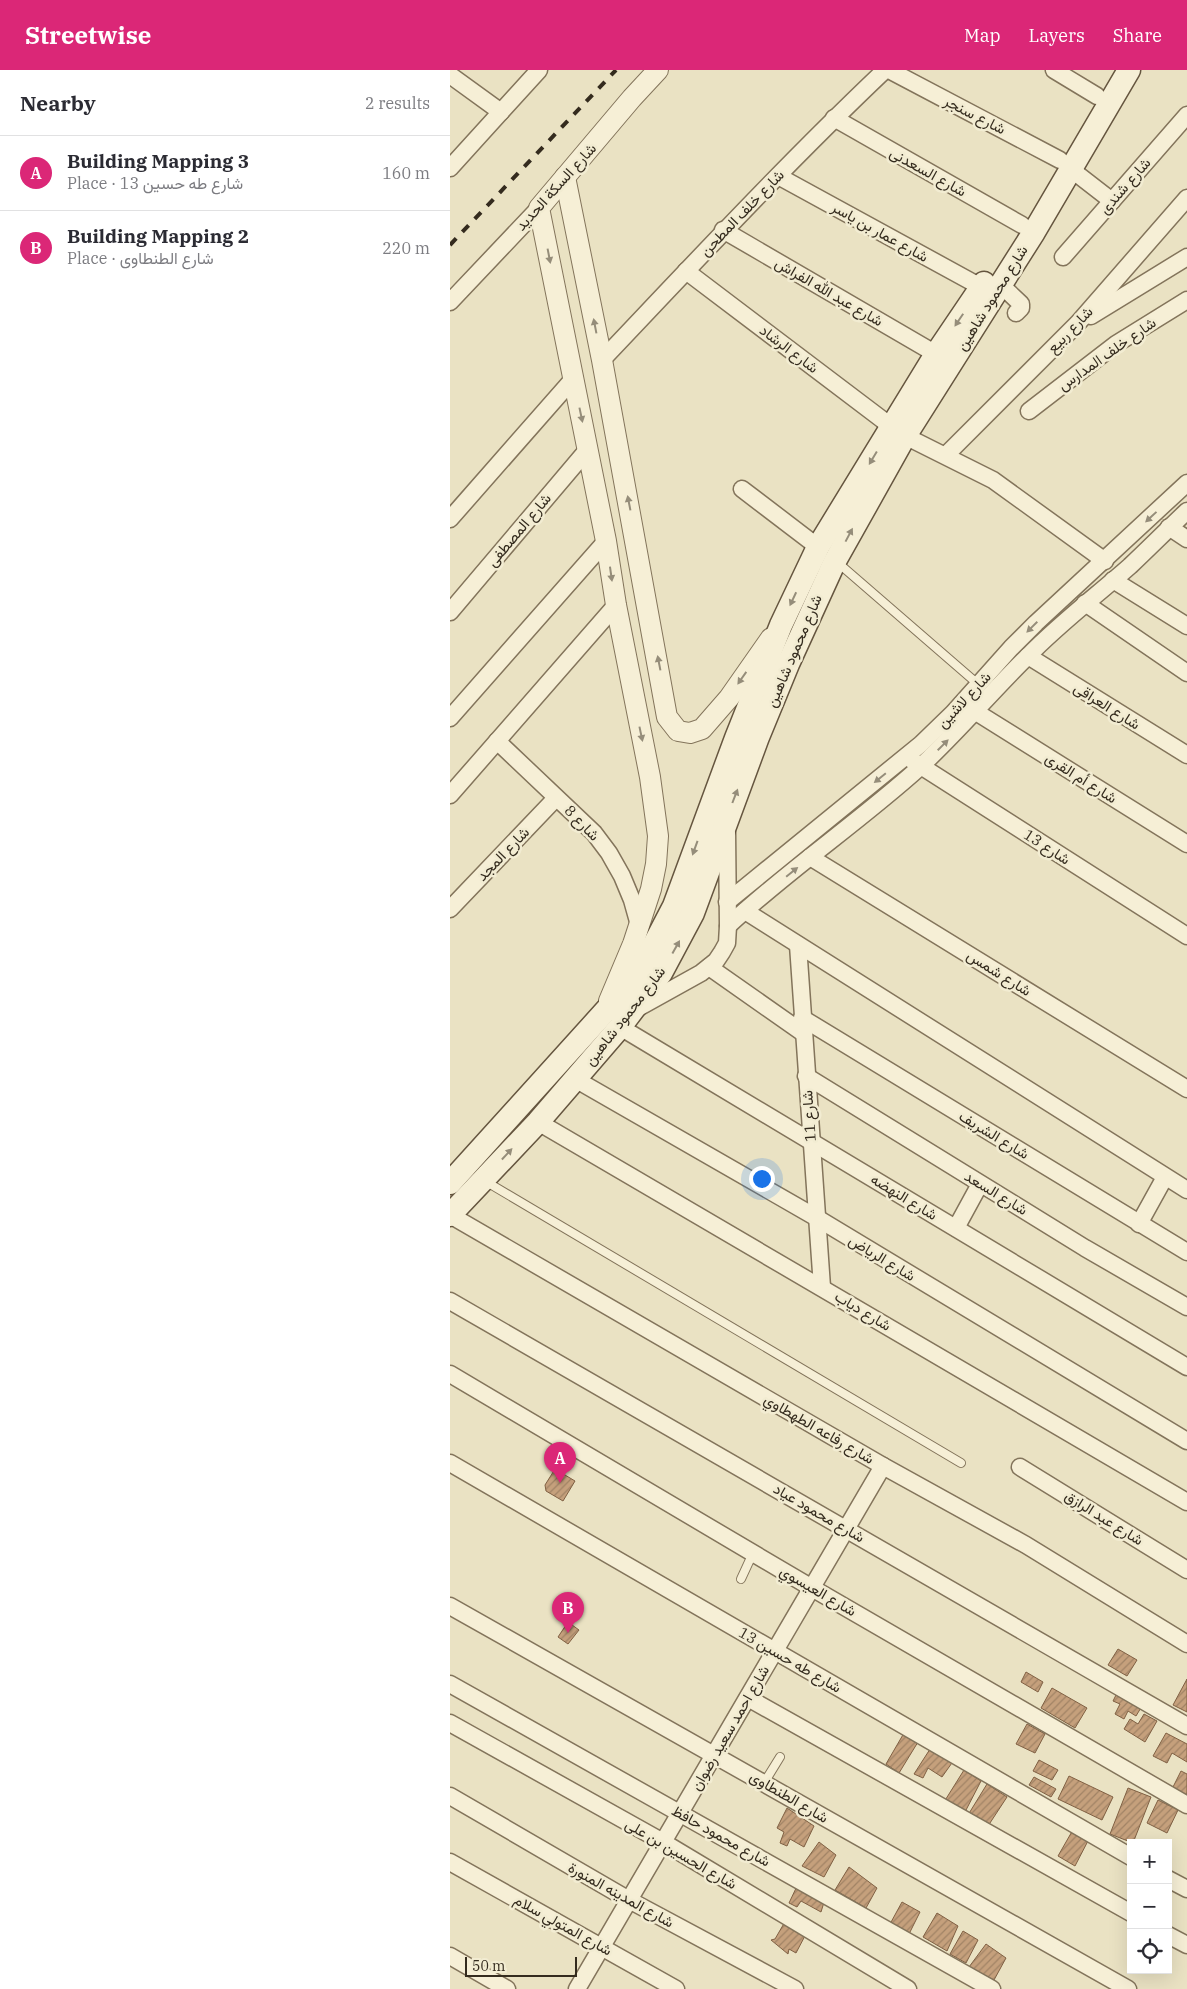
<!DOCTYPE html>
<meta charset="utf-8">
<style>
body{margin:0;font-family:"IBM Plex Serif",Vazirmatn,serif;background:#f7f7f7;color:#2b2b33}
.controls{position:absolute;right:15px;bottom:15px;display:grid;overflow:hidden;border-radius:0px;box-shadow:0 5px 20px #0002}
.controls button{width:45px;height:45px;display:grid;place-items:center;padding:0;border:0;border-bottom:1px solid #e1e1e2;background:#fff;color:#2b2b33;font:25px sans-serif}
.scale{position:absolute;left:15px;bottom:12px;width:112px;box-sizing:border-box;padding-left:5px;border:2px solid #342b1e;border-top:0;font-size:14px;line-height:18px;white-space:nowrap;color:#342b1e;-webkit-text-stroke:4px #f2ecd2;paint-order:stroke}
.you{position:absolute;left:311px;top:1108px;width:18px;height:18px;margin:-12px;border:4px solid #fff;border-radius:50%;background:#1a73e8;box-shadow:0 0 0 8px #1a73e833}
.badge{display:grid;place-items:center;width:32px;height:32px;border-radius:50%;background:#db2777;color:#fff;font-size:16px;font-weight:700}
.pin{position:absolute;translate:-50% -41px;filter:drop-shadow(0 1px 2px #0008)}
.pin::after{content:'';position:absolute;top:26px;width:18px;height:15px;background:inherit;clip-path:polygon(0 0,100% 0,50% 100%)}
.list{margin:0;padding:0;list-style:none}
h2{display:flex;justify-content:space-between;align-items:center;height:65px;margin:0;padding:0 20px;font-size:21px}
h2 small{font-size:16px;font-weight:400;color:#7c7c81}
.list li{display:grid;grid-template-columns:32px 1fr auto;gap:15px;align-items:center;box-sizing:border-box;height:75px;padding:0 20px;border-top:1px solid #e1e1e2}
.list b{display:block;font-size:19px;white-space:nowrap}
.list p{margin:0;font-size:16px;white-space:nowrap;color:#7c7c81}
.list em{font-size:16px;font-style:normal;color:#7c7c81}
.icon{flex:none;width:28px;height:28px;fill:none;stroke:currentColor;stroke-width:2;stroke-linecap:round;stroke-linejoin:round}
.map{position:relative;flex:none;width:737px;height:1919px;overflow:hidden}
header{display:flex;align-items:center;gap:30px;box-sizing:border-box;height:70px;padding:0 25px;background:#db2777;color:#fff}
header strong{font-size:24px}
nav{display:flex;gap:28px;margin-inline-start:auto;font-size:18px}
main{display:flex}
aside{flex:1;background:#fff}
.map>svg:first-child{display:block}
.building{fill:url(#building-hatch);stroke:#806043}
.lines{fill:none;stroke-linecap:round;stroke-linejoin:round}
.service-casing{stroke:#83745b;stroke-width:10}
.minor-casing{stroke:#83745b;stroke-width:19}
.tertiary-casing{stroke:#83745b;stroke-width:22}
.secondary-casing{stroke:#65553f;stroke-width:25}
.service{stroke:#f6efd6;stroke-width:8}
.minor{stroke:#f6efd6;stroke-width:16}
.tertiary{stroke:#f6efd6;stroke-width:20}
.secondary{stroke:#f6efd6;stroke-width:22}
.rail{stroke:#342b1e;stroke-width:4;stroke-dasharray:9 9;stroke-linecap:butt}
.oneway{fill:#958d7a}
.labels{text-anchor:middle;stroke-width:5;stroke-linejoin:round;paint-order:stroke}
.street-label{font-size:15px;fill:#342b1e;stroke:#f2ecd2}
</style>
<header>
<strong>Streetwise</strong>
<nav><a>Map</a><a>Layers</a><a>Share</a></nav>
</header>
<main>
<aside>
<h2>Nearby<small>2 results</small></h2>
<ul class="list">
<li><span class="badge">A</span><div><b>Building Mapping 3</b><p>Place · شارع طه حسين 13</p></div><em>160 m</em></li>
<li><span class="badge">B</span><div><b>Building Mapping 2</b><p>Place · شارع الطنطاوى</p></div><em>220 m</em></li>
</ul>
</aside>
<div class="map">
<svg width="737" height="1919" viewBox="0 0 737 1919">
<defs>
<pattern id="building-hatch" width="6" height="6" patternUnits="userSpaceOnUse" patternTransform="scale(1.25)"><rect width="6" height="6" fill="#c5a07c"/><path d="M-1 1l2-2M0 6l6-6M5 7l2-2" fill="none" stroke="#a18365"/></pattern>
</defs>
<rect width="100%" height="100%" fill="#eae2c3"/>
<!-- building -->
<g class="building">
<path d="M 105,1399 L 125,1411 L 113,1431 L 96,1421 L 95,1415 Z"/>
<path d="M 118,1552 L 129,1560 L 118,1574 L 108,1567 Z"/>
<path d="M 668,1579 L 687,1590 L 677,1606 L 658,1595 Z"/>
<path d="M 576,1602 L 593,1612 L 588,1622 L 571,1612 Z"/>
<path d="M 737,1609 L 737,1642 L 723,1635 Z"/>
<path d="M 602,1618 L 637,1638 L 625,1658 L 591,1638 Z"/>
<path d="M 667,1623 L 692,1636 L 686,1646 L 678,1641 L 674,1649 L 665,1644 L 670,1634 L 663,1631 Z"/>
<path d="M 694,1644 L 707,1651 L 695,1672 L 674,1659 L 680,1649 L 688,1654 Z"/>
<path d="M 577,1654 L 595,1664 L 585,1683 L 566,1674 Z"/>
<path d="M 454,1663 L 468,1672 L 449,1703 L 436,1694 Z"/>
<path d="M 716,1663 L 737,1674 L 737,1692 L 722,1683 L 717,1693 L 703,1686 Z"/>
<path d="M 482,1676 L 504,1690 L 492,1707 L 478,1698 L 473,1708 L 464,1704 Z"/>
<path d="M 589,1690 L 608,1700 L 602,1710 L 583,1701 Z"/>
<path d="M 514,1700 L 531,1711 L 515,1742 L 494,1732 Z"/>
<path d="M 731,1701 L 737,1704 L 737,1727 L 722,1719 Z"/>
<path d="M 619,1706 L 663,1727 L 652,1750 L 608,1729 Z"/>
<path d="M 584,1707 L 606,1719 L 601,1727 L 579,1715 Z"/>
<path d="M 537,1714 L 557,1727 L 538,1756 L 518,1745 Z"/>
<path d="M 678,1718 L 701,1727 L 683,1773 L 660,1764 Z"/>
<path d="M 708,1730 L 728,1740 L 717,1763 L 697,1753 Z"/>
<path d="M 337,1738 L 364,1756 L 354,1777 L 340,1769 L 337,1776 L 330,1773 L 334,1762 L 327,1758 Z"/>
<path d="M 624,1758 L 640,1767 L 625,1796 L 608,1786 Z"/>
<path d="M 369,1772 L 386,1785 L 374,1807 L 352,1796 Z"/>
<path d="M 399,1797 L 427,1818 L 416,1838 L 385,1820 Z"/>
<path d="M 348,1814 L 375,1829 L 371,1842 L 351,1831 L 347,1837 L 339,1833 Z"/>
<path d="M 452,1832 L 470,1842 L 459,1864 L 440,1854 Z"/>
<path d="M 487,1843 L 508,1856 L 497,1881 L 473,1867 Z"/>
<path d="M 336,1850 L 357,1862 L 346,1883 L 339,1879 L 338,1884 L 321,1870 L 325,1869 Z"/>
<path d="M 513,1861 L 528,1870 L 516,1893 L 500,1884 Z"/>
<path d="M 536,1874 L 556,1888 L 544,1910 L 519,1897 Z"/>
</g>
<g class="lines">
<defs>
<g id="service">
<path d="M 387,492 L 529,615"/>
<path d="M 35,1111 L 511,1393"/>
<path d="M 291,1509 L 303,1483"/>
<path d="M 314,1713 L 330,1687"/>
</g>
<g id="minor">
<path d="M 439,0 L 610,90"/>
<path d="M 604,0 L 647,26"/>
<path d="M 0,5 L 51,42"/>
<path d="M 384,48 L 572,155"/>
<path d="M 0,98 L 89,0"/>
<path d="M 622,100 L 662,131"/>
<path d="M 328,106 L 531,217"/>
<path d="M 273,160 L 486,284"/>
<path d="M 613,187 L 737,45"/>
<path d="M 236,201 L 442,357"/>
<path d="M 551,215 L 571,234 L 571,238 L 566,243"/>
<path d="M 0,232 L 89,138"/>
<path d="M 641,246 L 737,187"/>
<path d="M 152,290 C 245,192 337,93 435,0"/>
<path d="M 579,341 L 666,274 L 737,230"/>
<path d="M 455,366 L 543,410 L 655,491"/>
<path d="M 496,385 L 628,253 L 737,128"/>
<path d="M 292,419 L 368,477"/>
<path d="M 0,449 L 123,309"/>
<path d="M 719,457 L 737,469"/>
<path d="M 663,510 L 737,556"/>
<path d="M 635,533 L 737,603"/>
<path d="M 0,542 L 138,379"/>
<path d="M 578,586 L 737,685"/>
<path d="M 526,642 L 737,774"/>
<path d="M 0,648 L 156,471"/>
<path d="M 47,671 L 144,763 L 159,783 L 172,806 L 182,830 L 189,855"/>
<path d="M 463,691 L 737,866"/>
<path d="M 0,725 L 166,535"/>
<path d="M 360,787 L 737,1019"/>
<path d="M 277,832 L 471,674 L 503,643 L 561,578 L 586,553 L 737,413"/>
<path d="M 0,839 L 106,728"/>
<path d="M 295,841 L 737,1120"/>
<path d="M 278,856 C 339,799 408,753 470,697 C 508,662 541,622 578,586 C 610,553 646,526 680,496 C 699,478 718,459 737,441"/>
<path d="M 348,875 L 372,1217"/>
<path d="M 259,897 L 353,963"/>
<path d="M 188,938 L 251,903 L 266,891 L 272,882 L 277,873 L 278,856 L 277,762"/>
<path d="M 352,948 L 737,1182"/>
<path d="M 170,957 L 737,1297"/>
<path d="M 356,1006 L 635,1178 L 737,1237"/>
<path d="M 125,1009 L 367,1148 L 737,1371"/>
<path d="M 88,1052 L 737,1432"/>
<path d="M 0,1145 L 433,1396 L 576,1475 L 737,1574"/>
<path d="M 689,1154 L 715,1107"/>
<path d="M 506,1158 L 530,1114"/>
<path d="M 0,1231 L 737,1656"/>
<path d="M 0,1304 L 362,1518 L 737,1735"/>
<path d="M 0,1393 L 681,1787"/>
<path d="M 570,1397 L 737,1500"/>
<path d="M 0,1536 L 678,1919"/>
<path d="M 0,1614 L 542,1919"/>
<path d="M 298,1628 L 681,1843"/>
<path d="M 0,1653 L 213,1772 L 458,1919"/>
<path d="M 0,1726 L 179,1830 L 345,1919"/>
<path d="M 0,1792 L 226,1919"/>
<path d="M 718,1809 L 737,1819"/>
<path d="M 718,1865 L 737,1875"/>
<path d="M 0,1886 L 57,1919"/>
<path d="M 127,1919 L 433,1396"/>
</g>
<g id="tertiary">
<path d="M 115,107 L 152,290 L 217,647 L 228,661 L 240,663 L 252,659 L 279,628 L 321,568"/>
<path d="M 159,931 L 183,874 L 201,819 L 206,794 L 208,766 L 200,707 L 166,535 L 156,471 L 89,138 L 182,28 L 208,0"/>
</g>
<g id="secondary">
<path d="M 0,1113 L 170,925 L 200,882 L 224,836 L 286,668 L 331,555 L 368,477 L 486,284 L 534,213"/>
<path d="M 0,1145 L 88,1052 L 170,957 L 211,903 L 243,843 L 308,667 L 338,594 L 385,491 L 455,366 L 584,162 L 679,0"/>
</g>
</defs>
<!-- service casing -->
<use href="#service" class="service-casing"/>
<!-- minor casing -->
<use href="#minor" class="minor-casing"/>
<!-- tertiary casing -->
<use href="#tertiary" class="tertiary-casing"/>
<!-- secondary casing -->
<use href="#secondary" class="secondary-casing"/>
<!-- service -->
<use href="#service" class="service"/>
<!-- minor -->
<use href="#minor" class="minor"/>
<!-- tertiary -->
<use href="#tertiary" class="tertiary"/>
<!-- secondary -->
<use href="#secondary" class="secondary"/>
<!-- rail -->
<path class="rail" d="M 0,175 L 166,0"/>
</g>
<!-- one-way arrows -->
<defs><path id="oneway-solid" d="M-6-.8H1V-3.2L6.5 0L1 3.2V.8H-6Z" transform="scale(1.25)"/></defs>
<g class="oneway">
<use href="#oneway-solid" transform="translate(99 186) rotate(79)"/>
<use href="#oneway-solid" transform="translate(509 250) rotate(124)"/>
<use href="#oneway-solid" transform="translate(145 256) rotate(-101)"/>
<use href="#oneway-solid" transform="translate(131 345) rotate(78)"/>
<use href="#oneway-solid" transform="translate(423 388) rotate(121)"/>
<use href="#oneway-solid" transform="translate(179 433) rotate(-101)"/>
<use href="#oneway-solid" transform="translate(701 447) rotate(137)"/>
<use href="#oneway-solid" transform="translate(399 465) rotate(-62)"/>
<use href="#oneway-solid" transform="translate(161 504) rotate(82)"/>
<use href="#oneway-solid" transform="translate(343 529) rotate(115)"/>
<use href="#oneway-solid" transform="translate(582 557) rotate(135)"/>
<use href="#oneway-solid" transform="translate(209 593) rotate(-101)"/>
<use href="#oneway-solid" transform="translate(292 608) rotate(125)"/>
<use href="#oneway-solid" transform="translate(191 664) rotate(78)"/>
<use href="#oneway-solid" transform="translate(493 675) rotate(-45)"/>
<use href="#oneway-solid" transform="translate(430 708) rotate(141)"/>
<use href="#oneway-solid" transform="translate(285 726) rotate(-69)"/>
<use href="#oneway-solid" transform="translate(245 778) rotate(110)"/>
<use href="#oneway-solid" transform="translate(342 802) rotate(-39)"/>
<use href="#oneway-solid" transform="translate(226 877) rotate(-61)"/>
<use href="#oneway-solid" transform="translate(57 1084) rotate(-47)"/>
</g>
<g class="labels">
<!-- street labels -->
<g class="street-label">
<text transform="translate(525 45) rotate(27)" y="5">شارع سنجر</text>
<text transform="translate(478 102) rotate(29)" y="5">شارع السعدنى</text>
<text transform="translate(675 116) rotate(-49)" y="5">شارع شندى</text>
<text transform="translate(106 117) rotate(-48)" y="5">شارع السكة الحديد</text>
<text transform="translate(292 143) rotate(-46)" y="5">شارع خلف المطحن</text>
<text transform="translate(430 162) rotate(29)" y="5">شارع عمار بن ياسر</text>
<text transform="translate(379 222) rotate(30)" y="5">شارع عبد الله الفراش</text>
<text transform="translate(542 228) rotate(-58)" y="5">شارع محمود شاهين</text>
<text transform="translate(620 260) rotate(-46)" y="5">شارع ربيع</text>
<text transform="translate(339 279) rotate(37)" y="5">شارع الرشاد</text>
<text transform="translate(657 284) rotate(-35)" y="5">شارع خلف المدارس</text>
<text transform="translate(69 460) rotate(-50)" y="5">شارع المصطفى</text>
<text transform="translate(344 581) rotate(-67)" y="5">شارع محمود شاهين</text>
<text transform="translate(514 630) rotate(-47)" y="5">شارع لاشين</text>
<text transform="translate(657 636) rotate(32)" y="5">شارع العراقى</text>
<text transform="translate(631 708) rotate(32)" y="5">شارع أم القرى</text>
<text transform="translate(132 753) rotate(46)" y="5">شارع 8</text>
<text transform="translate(597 777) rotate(33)" y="5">شارع 13</text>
<text transform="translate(53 784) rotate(-46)" y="5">شارع المجد</text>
<text transform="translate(549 903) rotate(32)" y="5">شارع شمس</text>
<text transform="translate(175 946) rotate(-52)" y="5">شارع محمود شاهين</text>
<text transform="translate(359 1046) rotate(-94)" y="5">شارع 11</text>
<text transform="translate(544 1065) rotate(31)" y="5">شارع الشريف</text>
<text transform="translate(546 1123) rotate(31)" y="5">شارع السعد</text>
<text transform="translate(454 1127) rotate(31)" y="5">شارع النهضه</text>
<text transform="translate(432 1188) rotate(31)" y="5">شارع الرياض</text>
<text transform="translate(413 1241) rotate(31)" y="5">شارع دياب</text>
<text transform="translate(369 1359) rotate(30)" y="5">شارع رفاعه الطهطاوي</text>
<text transform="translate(369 1443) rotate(30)" y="5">شارع محمود عياد</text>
<text transform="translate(654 1448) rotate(32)" y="5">شارع عبد الرازق</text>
<text transform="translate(368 1521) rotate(30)" y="5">شارع العيسوي</text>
<text transform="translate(340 1590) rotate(30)" y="5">شارع طه حسين 13</text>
<text transform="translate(280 1658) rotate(-60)" y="5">شارع احمد سعيد رضوان</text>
<text transform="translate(339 1727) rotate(30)" y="5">شارع الطنطاوى</text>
<text transform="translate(271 1766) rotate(29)" y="5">شارع محمود حافظ</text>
<text transform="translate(231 1784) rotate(30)" y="5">شارع الحسين بن على</text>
<text transform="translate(171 1825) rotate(29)" y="5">شارع المدينه المنورة</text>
<text transform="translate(113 1855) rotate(29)" y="5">شارع المتولي سلام</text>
</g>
</g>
</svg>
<div class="controls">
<button>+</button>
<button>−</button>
<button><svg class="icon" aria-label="locate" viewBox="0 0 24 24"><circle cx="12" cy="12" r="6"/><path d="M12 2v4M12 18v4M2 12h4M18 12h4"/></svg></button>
</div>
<div class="scale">50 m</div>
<div class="you"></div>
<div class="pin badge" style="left:110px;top:1413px">A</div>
<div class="pin badge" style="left:118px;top:1563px">B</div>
</div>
</main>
